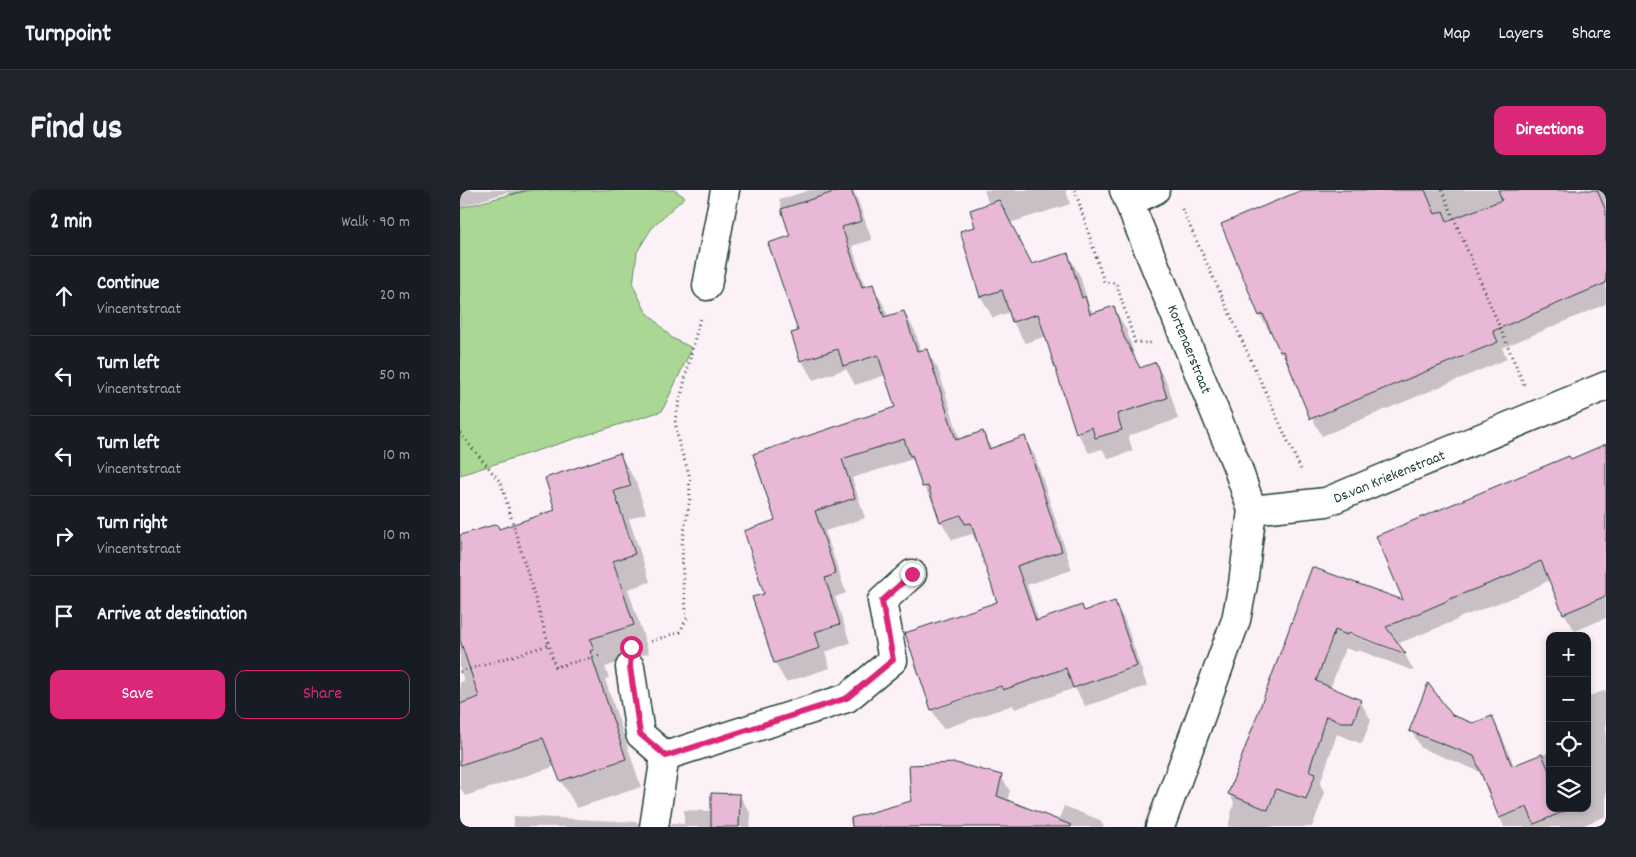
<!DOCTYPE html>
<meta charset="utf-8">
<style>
body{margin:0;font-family:Dekko,sans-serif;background:#20242c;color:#f1f3f6}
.controls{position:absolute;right:15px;bottom:15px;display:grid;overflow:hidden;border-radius:10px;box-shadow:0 2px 8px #0003}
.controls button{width:45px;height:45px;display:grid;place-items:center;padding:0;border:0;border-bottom:1px solid #363941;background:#171b24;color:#f1f3f6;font:25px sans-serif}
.stop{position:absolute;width:15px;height:15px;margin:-11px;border:4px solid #db2777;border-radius:50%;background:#fff}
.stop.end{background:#db2777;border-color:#fff;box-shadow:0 1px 5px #0008}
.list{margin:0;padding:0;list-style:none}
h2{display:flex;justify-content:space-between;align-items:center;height:65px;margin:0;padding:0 20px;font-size:21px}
h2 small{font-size:16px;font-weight:400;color:#9ea1a6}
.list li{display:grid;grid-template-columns:32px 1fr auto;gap:15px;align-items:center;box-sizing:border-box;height:80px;padding:0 20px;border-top:1px solid #363941}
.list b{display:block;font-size:19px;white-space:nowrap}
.list p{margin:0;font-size:16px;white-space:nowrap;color:#9ea1a6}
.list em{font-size:16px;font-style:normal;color:#9ea1a6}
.actions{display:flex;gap:10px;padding:15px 20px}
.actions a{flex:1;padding:11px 0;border:1px solid #db2777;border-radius:10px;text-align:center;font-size:18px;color:#db2777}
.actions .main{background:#db2777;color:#fff}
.icon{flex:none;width:28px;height:28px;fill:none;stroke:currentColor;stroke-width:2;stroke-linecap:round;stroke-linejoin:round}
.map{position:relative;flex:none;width:1146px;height:637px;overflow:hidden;border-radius:10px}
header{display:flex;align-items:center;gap:30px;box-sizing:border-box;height:70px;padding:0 25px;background:#171b24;border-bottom:1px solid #363941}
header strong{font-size:24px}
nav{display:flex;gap:28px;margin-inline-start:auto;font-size:18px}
.intro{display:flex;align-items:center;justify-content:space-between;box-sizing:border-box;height:120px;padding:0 30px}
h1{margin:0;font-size:35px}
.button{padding:12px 22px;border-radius:10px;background:#db2777;color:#fff;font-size:18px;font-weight:700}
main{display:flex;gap:30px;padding:0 30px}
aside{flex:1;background:#171b24;border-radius:10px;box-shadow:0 2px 8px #0003}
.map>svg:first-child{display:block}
.green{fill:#abd795;stroke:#658a64}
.shadow{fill:#0003;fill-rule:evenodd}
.building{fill:#e9b8d7;stroke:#1f3d34}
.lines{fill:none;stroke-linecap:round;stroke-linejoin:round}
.street-casing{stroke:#1f3d34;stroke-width:31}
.path{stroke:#1f3d34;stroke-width:3;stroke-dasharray:1 4;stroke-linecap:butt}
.street{stroke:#fff;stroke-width:28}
.route{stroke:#db2777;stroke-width:6}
.labels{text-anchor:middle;stroke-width:4;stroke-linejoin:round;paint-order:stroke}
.street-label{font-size:15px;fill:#1f3d34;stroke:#fff}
</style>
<header>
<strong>Turnpoint</strong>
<nav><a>Map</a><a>Layers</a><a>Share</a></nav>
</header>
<div class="intro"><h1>Find us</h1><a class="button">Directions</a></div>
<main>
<aside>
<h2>2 min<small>Walk · 90 m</small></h2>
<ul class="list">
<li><svg class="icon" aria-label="ahead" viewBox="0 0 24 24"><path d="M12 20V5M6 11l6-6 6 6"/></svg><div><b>Continue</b><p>Vincentstraat</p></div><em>20 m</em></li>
<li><svg class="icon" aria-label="left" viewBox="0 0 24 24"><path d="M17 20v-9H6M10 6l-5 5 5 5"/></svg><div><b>Turn left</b><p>Vincentstraat</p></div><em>50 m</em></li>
<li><svg class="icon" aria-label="left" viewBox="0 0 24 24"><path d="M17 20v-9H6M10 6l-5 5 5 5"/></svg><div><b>Turn left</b><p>Vincentstraat</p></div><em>10 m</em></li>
<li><svg class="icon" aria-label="right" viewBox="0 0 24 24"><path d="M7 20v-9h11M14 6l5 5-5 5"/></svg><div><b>Turn right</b><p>Vincentstraat</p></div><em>10 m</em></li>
<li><svg class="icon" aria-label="arrive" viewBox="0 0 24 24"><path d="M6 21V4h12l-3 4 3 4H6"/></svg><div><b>Arrive at destination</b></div></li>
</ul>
<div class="actions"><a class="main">Save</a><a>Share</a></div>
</aside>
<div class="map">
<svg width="1146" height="637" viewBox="0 0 1146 637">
<rect width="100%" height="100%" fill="#fbf1f7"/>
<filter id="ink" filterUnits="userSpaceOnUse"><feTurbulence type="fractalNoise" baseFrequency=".02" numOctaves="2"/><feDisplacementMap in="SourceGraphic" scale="10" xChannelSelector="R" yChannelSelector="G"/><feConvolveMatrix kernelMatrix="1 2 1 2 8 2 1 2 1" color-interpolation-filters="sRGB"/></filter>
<g filter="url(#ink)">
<!-- green -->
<path class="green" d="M 67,0 L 214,0 L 225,7 L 193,36 L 177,62 L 173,95 L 185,120 L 212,148 L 232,158 L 202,221 L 0,285 L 0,18 Z"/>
<!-- shadow -->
<g class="shadow">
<path d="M 0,0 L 72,0 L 51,6 L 48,2 L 0,17 Z"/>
<path d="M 350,0 L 393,0 L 397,8 L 412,50 L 392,56 L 405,97 L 412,95 L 423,114 L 428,127 L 444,122 L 455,141 L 461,161 L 466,160 L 478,179 L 500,250 L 523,242 L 532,259 L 564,247 L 575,266 L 612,380 L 567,395 L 579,432 L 625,422 L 654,412 L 665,431 L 687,496 L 625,516 L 615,498 L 555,519 L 553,515 L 483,539 L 472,520 L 539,413 L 519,353 L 517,353 L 512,344 L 492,350 L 481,331 L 476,316 L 475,316 L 464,297 L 453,269 L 392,288 L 405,328 L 365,341 L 386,403 L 375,407 L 390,453 L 365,462 L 370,478 L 326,492 L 315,473 L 294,408 L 306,404 L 317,331 L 295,264 L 436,218 L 426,185 L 395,195 L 386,179 L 353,190 L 342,171 L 332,144 L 339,142 L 332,47 L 319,10 ZM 507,322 L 508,324 L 483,332 L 483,329 ZM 547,493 L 547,495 L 474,520 L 474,518 Z"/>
<path d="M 524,0 L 606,0 L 610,14 L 550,33 L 573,76 L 608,64 L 620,86 L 629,116 L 634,124 L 654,118 L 666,139 L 676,170 L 681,179 L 696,174 L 708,195 L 718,229 L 668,246 L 673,261 L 649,269 L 642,259 L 629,263 L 617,242 L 587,146 L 565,153 L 553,132 L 550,122 L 533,128 L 521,107 L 517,38 L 529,15 Z"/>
<path d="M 846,0 L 1146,0 L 1146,114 L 1042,158 L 1047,169 L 862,246 L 852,228 L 831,179 L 821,162 L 812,142 L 810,143 L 800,125 Z"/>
<path d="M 1146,255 L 1146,428 L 1115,441 L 1104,423 L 1090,390 L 1057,406 L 996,429 L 997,430 L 937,454 L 882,439 L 881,442 L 943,464 L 943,461 L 954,481 L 898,460 L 897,462 L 885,458 L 870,499 L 900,511 L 911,530 L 902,554 L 877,544 L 860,594 L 865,603 L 852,637 L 768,637 L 774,612 L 769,604 L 853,379 L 945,412 L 1110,269 Z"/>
<path d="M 160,265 L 176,292 L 186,323 L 169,329 L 190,392 L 168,399 L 189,463 L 145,477 L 149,488 L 145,489 L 181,597 L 117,618 L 101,591 L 96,576 L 5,606 L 0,597 L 0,492 L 4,491 L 0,478 L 0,347 L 39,340 L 97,321 Z"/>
<path d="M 1146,500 L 1146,626 L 1119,637 L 1044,637 L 1021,582 L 961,558 L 951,540 L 991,526 L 1013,535 L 1031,527 L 1041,544 L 1054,576 L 1090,562 L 1090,618 L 1127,618 L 1127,507 Z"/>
<path d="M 541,586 L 550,601 L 547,611 L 598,631 L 604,616 L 640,630 L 644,637 L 392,637 L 390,629 Z"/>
<path d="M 279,605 L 291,624 L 290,637 L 210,637 L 212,633 L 224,634 L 224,620 L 252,621 Z"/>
<path d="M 54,626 L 178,632 L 182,637 L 54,637 Z"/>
</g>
<!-- building -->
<g class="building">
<path d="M 380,0 L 391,0 L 402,31 L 382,37 L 402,97 L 413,94 L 424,127 L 444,121 L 457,161 L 467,159 L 496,250 L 523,241 L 529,259 L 565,246 L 602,361 L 557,376 L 576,431 L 622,415 L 624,421 L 655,411 L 677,476 L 613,498 L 606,478 L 543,500 L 541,496 L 471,520 L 445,443 L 537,412 L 511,333 L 505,334 L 501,325 L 480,332 L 468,296 L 462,297 L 452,265 L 450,266 L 444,249 L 382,269 L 395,308 L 355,321 L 376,384 L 365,388 L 380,434 L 355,442 L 360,458 L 314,473 L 292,407 L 304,404 L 284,341 L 315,330 L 293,264 L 435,217 L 418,165 L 383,176 L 378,159 L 340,171 L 331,143 L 338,141 L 308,53 L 330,46 L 321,19 Z"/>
<path d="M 842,0 L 965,0 L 975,24 L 983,21 L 987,31 L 1042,10 L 1038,0 L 1137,0 L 1146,21 L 1146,93 L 1033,141 L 1038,152 L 850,229 L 823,161 L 820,162 L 803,124 L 799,126 L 761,34 Z"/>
<path d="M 539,10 L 572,74 L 608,63 L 622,108 L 625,106 L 630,124 L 654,116 L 664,147 L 680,178 L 696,172 L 707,208 L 657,224 L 662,240 L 635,248 L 632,237 L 616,243 L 578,124 L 552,132 L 542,100 L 520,107 L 500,41 L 515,37 L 510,20 Z"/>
<path d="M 1146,254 L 1146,406 L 1103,424 L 1081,371 L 1046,387 L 987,410 L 987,411 L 926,437 L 946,464 L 888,443 L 887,445 L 875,440 L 856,491 L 901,510 L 893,532 L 881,532 L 866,526 L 849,581 L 856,583 L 846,609 L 816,599 L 808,620 L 768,604 L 852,377 L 943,410 L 916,346 L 1109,266 L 1111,269 Z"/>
<path d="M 160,263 L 171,296 L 154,301 L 175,364 L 153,371 L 174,435 L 130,449 L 134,460 L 130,461 L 166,569 L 100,591 L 83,548 L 0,575 L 0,514 L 19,507 L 0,450 L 0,345 L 37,334 L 39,339 L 95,320 L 85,288 Z"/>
<path d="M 968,493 L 992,525 L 1013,533 L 1032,526 L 1052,576 L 1082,564 L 1090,583 L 1090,618 L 1104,618 L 1105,621 L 1074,634 L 1067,617 L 1039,628 L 1014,566 L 949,541 Z"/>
<path d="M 496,573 L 542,585 L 537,606 L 611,635 L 611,637 L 392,637 L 391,628 L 451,611 L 449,575 Z"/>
<path d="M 251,603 L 280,604 L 279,637 L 251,637 Z"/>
</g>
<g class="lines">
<defs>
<g id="street">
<path d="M 664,0 L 777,276 L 792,320 L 783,394 L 776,430 L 700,637"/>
<path d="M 670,12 L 695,0"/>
<path d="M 247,96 L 265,0"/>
<path d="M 792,320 L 866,312 L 1146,196"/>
<path d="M 170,477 L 180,544 L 205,566"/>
<path d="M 205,566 L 387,508 L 433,470 L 422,411 L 452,384"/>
<path d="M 194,637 L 205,566"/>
</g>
</defs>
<!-- street casing -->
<use href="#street" class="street-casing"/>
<!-- path -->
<g class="path">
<path d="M 615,0 L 644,92 L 656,93 L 675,152 L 691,153"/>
<path d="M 982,0 L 1064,195"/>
<path d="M 722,19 L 842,282"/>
<path d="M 0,243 L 41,293 L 89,455"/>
<path d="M 191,451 L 220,442 L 227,428 L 223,393 L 222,353 L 230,308 L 229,283 L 219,255 L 215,230 L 240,128"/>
<path d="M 0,482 L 89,455 L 95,477 L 141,465"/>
</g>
<!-- street -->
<use href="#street" class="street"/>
</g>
</g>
<g class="lines" filter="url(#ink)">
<!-- route -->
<path class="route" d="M 171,457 L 170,477 L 180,544 L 206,566 L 387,508 L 433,470 L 422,411 L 452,384"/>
</g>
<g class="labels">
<!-- street labels -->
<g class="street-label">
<text transform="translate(730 159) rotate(68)" y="5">Kortenaerstraat</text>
<text transform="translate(929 286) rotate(-22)" y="5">Ds.van Kriekenstraat</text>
</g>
</g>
</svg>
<div class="controls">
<button>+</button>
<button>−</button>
<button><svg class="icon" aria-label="locate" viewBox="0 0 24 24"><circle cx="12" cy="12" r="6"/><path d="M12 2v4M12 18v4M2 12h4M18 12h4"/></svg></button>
<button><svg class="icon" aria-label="layers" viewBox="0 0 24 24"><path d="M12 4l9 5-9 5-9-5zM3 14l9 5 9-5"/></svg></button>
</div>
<div class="stop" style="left:171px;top:457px"></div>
<div class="stop end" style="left:452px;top:384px"></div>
</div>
</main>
